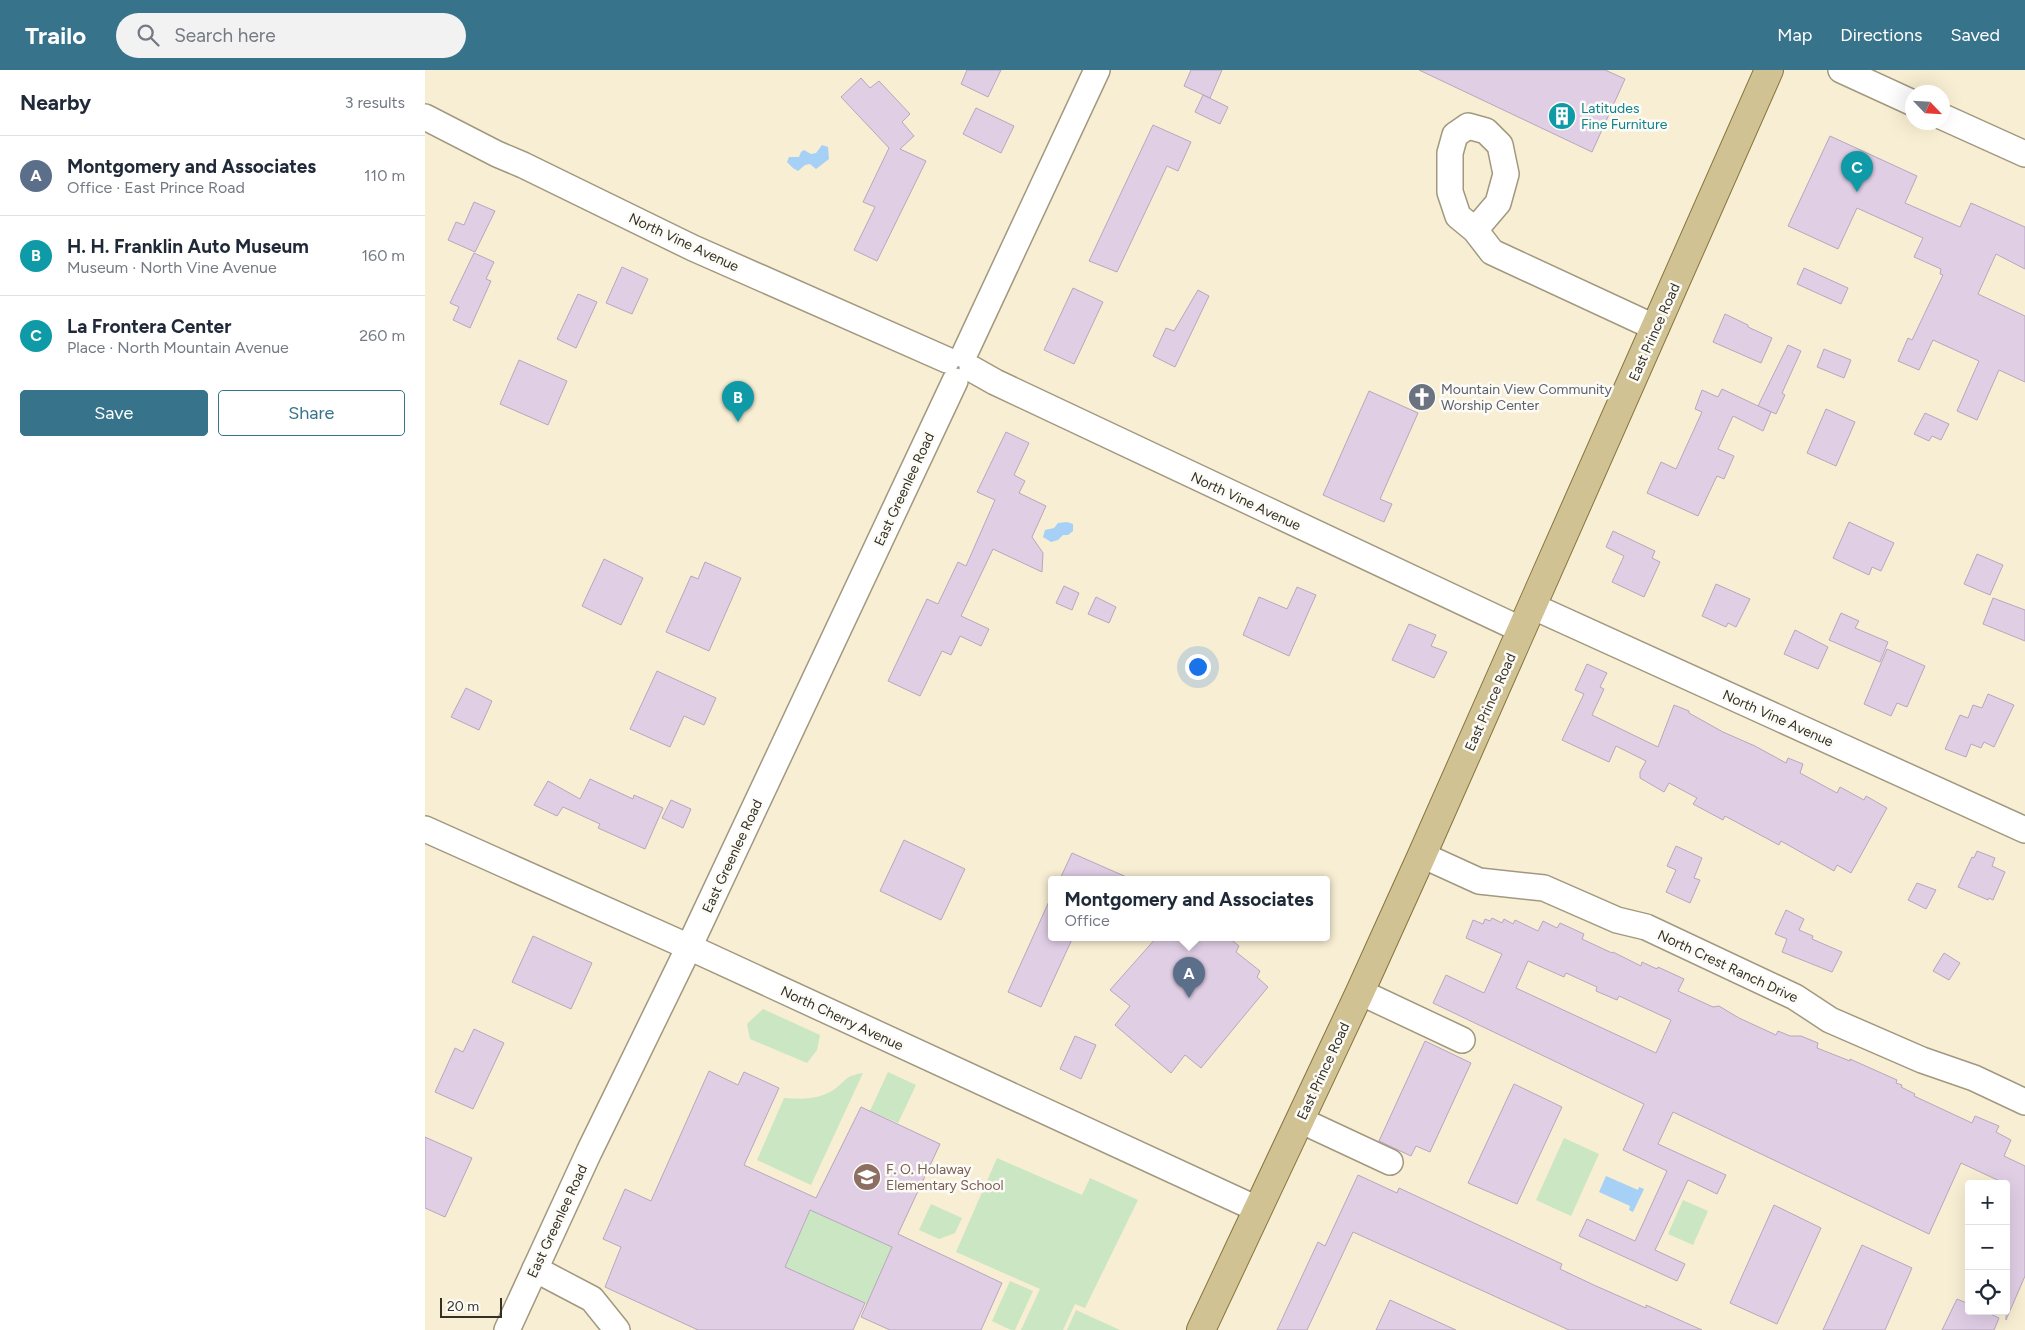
<!DOCTYPE html>
<meta charset="utf-8">
<style>
body{margin:0;font-family:Figtree,sans-serif;background:#f2f2f3;color:#1f2937}
.controls{position:absolute;right:15px;bottom:15px;display:grid;overflow:hidden;border-radius:5px;box-shadow:0 5px 20px #0002}
.controls button{width:45px;height:45px;display:grid;place-items:center;padding:0;border:0;border-bottom:1px solid #e0e1e3;background:#fff;color:#1f2937;font:25px sans-serif}
.compass{position:absolute;left:1480px;top:15px;width:45px;height:45px;border-radius:50%;background:#fff;box-shadow:0 5px 20px #0002;rotate:115deg}
.scale{position:absolute;left:15px;bottom:12px;width:62px;box-sizing:border-box;padding-left:5px;border:2px solid #343026;border-top:0;font-size:14px;line-height:18px;white-space:nowrap;color:#343026;-webkit-text-stroke:4px #fdfbf6;paint-order:stroke}
.you{position:absolute;left:772px;top:596px;width:18px;height:18px;margin:-12px;border:4px solid #fff;border-radius:50%;background:#1a73e8;box-shadow:0 0 0 8px #1a73e833}
.badge{display:grid;place-items:center;width:32px;height:32px;border-radius:50%;background:#37738a;color:#fff;font-size:16px;font-weight:700}
.pin{position:absolute;translate:-50% -41px;filter:drop-shadow(0 1px 2px #0008)}
.pin::after{content:'';position:absolute;top:26px;width:18px;height:15px;background:inherit;clip-path:polygon(0 0,100% 0,50% 100%)}
.popup{position:absolute;left:623px;top:806px;width:282px;height:65px;box-sizing:border-box;display:grid;place-content:center;border-radius:5px;background:#fff;filter:drop-shadow(0 1px 4px #0005);font-size:16px;white-space:nowrap;color:#747a83}
.popup b{font-size:19px;color:#1f2937}
.popup::after{content:'';position:absolute;left:50%;top:100%;margin-left:-10px;border:10px solid transparent;border-top-color:#fff}
.list{margin:0;padding:0;list-style:none}
h2{display:flex;justify-content:space-between;align-items:center;height:65px;margin:0;padding:0 20px;font-size:21px}
h2 small{font-size:16px;font-weight:400;color:#747a83}
.list li{display:grid;grid-template-columns:32px 1fr auto;gap:15px;align-items:center;box-sizing:border-box;height:80px;padding:0 20px;border-top:1px solid #e0e1e3}
.list b{display:block;font-size:19px;white-space:nowrap}
.list p{margin:0;font-size:16px;white-space:nowrap;color:#747a83}
.list em{font-size:16px;font-style:normal;color:#747a83}
.actions{display:flex;gap:10px;padding:15px 20px}
.actions a{flex:1;padding:11px 0;border:1px solid #37738a;border-radius:5px;text-align:center;font-size:18px;color:#37738a}
.actions .main{background:#37738a;color:#fff}
.icon{flex:none;width:28px;height:28px;fill:none;stroke:currentColor;stroke-width:2;stroke-linecap:round;stroke-linejoin:round}
.map{position:relative;flex:none;width:1600px;height:1260px;overflow:hidden}
header{display:flex;align-items:center;gap:30px;box-sizing:border-box;height:70px;padding:0 25px;background:#37738a;color:#fff}
header strong{font-size:24px}
nav{display:flex;gap:28px;margin-inline-start:auto;font-size:18px}
.search{width:350px;height:45px;background:#f2f2f3;display:flex;align-items:center;gap:12px;box-sizing:border-box;padding:0 18px;border-radius:28px;color:#747a83;font-size:19px}
main{display:flex}
aside{flex:1;background:#fff}
.map>svg:first-child{display:block}
.green{fill:#cae6c3}
.water{fill:#a6d0f6}
.building{fill:#e0cee5;stroke:#b8a7bd;fill-rule:evenodd}
.lines{fill:none;stroke-linecap:round;stroke-linejoin:round}
.minor-casing{stroke:#a1987f;stroke-width:28}
.major-casing{stroke:#85753d;stroke-width:30}
.minor{stroke:#fff;stroke-width:25}
.major{stroke:#d0c292;stroke-width:28}
.labels{text-anchor:middle;stroke-width:5;stroke-linejoin:round;paint-order:stroke}
.culture-label{font-size:14px;fill:#0d838f;stroke:#fdfbf6;text-anchor:start}
.street-label{font-size:14px;fill:#343026;stroke:#fdfbf6}
.worship-label{font-size:14px;fill:#5b616d;stroke:#fdfbf6;text-anchor:start}
.education-label{font-size:14px;fill:#785e54;stroke:#fdfbf6;text-anchor:start}
</style>
<header>
<strong>Trailo</strong>
<div class="search"><svg class="icon" aria-label="search" viewBox="0 0 24 24"><circle cx="10" cy="10" r="6"/><path d="M15 15l6 6"/></svg>Search here</div>
<nav><a>Map</a><a>Directions</a><a>Saved</a></nav>
</header>
<main>
<aside>
<h2>Nearby<small>3 results</small></h2>
<ul class="list">
<li><span class="badge" style="background:#5c6f8a">A</span><div><b>Montgomery and Associates</b><p>Office · East Prince Road</p></div><em>110 m</em></li>
<li><span class="badge" style="background:#0f9aa8">B</span><div><b>H. H. Franklin Auto Museum</b><p>Museum · North Vine Avenue</p></div><em>160 m</em></li>
<li><span class="badge" style="background:#0f9aa8">C</span><div><b>La Frontera Center</b><p>Place · North Mountain Avenue</p></div><em>260 m</em></li>
</ul>
<div class="actions"><a class="main">Save</a><a>Share</a></div>
</aside>
<div class="map">
<svg width="1600" height="1260" viewBox="0 0 1600 1260">
<rect width="100%" height="100%" fill="#f8eed3"/>
<!-- green -->
<g class="green">
<path d="M 338,939 L 395,965 L 392,980 L 382,993 L 325,969 L 322,954 Z"/>
<path d="M 463,1002 L 491,1015 L 473,1053 L 445,1041 Z"/>
<path d="M 438,1003 L 386,1115 L 332,1090 L 359,1028 C 375,1029 390,1030 405,1022 C 420,1014 417,1006 438,1003 Z"/>
<path d="M 1139,1068 L 1174,1084 L 1146,1146 L 1111,1130 Z"/>
<path d="M 572,1088 L 657,1125 L 665,1108 L 713,1130 L 660,1238 L 650,1234 L 638,1260 L 596,1260 L 615,1219 L 531,1182 Z"/>
<path d="M 1258,1130 L 1283,1141 L 1268,1175 L 1243,1164 Z"/>
<path d="M 506,1134 L 537,1148 L 530,1163 L 514,1169 L 494,1160 Z"/>
<path d="M 385,1140 L 467,1177 L 442,1234 L 360,1197 Z"/>
<path d="M 585,1211 L 608,1221 L 590,1260 L 586,1260 L 567,1251 Z"/>
<path d="M 651,1240 L 695,1260 L 642,1260 Z"/>
</g>
<!-- water -->
<g class="water">
<path d="M 397,75 L 403,77 L 404,89 L 391,99 L 385,94 L 380,95 L 373,101 L 368,98 L 362,92 L 364,87 L 374,87 L 376,82 L 379,80 L 386,84 L 391,83 Z"/>
<path d="M 642,452 L 648,454 L 648,461 L 643,465 L 638,465 L 633,470 L 626,472 L 618,467 L 620,460 L 629,458 L 633,453 Z"/>
<path d="M 1181,1106 L 1213,1120 L 1214,1117 L 1219,1119 L 1208,1142 L 1204,1140 L 1205,1136 L 1174,1122 Z"/>
</g>
<!-- building -->
<g class="building">
<path d="M 542,0 L 576,0 L 563,27 L 536,14 Z"/>
<path d="M 766,0 L 797,0 L 785,28 L 759,16 Z"/>
<path d="M 994,0 L 1180,0 L 1200,9 L 1167,82 Z"/>
<path d="M 436,8 L 445,18 L 454,11 L 485,44 L 477,52 L 489,66 L 475,79 L 501,91 L 452,191 L 429,180 L 450,137 L 438,132 L 464,78 L 416,27 Z"/>
<path d="M 778,25 L 803,37 L 795,54 L 770,42 Z"/>
<path d="M 551,38 L 589,56 L 576,83 L 538,64 Z"/>
<path d="M 728,55 L 766,72 L 753,101 L 742,96 L 692,202 L 664,191 Z"/>
<path d="M 1405,66 L 1492,106 L 1480,133 L 1535,157 L 1546,133 L 1600,157 L 1600,199 L 1571,184 L 1553,224 L 1600,246 L 1600,312 L 1574,300 L 1552,350 L 1532,341 L 1554,291 L 1508,270 L 1494,300 L 1473,291 L 1483,268 L 1487,270 L 1518,205 L 1515,204 L 1516,199 L 1489,187 L 1498,168 L 1432,138 L 1413,179 L 1363,156 Z"/>
<path d="M 49,132 L 70,141 L 50,182 L 23,170 L 31,152 L 39,155 Z"/>
<path d="M 49,183 L 69,192 L 61,209 L 66,211 L 45,258 L 28,250 L 34,237 L 25,233 Z"/>
<path d="M 197,197 L 223,209 L 207,244 L 181,233 Z"/>
<path d="M 1379,198 L 1423,218 L 1416,234 L 1372,214 Z"/>
<path d="M 648,218 L 678,232 L 649,294 L 619,280 Z"/>
<path d="M 773,220 L 784,226 L 750,297 L 728,286 L 741,258 L 749,261 Z"/>
<path d="M 153,224 L 172,232 L 151,278 L 132,269 Z"/>
<path d="M 1300,244 L 1323,255 L 1323,257 L 1347,268 L 1336,293 L 1288,272 Z"/>
<path d="M 1363,275 L 1376,281 L 1357,323 L 1360,325 L 1351,344 L 1333,336 Z"/>
<path d="M 1399,279 L 1426,290 L 1419,308 L 1392,297 Z"/>
<path d="M 94,290 L 142,311 L 123,355 L 75,334 Z"/>
<path d="M 1297,319 L 1346,342 L 1338,361 L 1308,346 L 1293,379 L 1309,386 L 1299,409 L 1292,406 L 1273,446 L 1222,423 L 1236,392 L 1251,399 L 1277,342 L 1270,339 L 1277,320 L 1293,327 Z"/>
<path d="M 944,321 L 993,343 L 955,429 L 967,434 L 959,452 L 898,425 Z"/>
<path d="M 1401,339 L 1430,352 L 1411,396 L 1382,383 Z"/>
<path d="M 1500,343 L 1524,354 L 1516,370 L 1507,366 L 1504,371 L 1489,364 Z"/>
<path d="M 581,362 L 604,373 L 589,405 L 600,411 L 594,423 L 621,436 L 607,467 L 618,483 L 617,502 L 568,479 L 536,546 L 564,559 L 556,576 L 535,566 L 526,585 L 517,581 L 495,626 L 463,611 L 502,529 L 513,534 L 533,492 L 541,496 L 570,430 L 552,422 Z"/>
<path d="M 1424,452 L 1469,473 L 1456,501 L 1447,497 L 1444,505 L 1408,488 Z"/>
<path d="M 1188,461 L 1230,481 L 1227,488 L 1235,492 L 1219,527 L 1187,512 L 1199,486 L 1181,477 Z"/>
<path d="M 1552,484 L 1578,495 L 1565,525 L 1539,514 Z"/>
<path d="M 179,489 L 218,508 L 196,555 L 157,536 Z"/>
<path d="M 280,492 L 316,508 L 284,581 L 241,562 L 266,506 L 273,509 Z"/>
<path d="M 1291,514 L 1325,529 L 1311,557 L 1303,553 L 1301,557 L 1277,546 Z"/>
<path d="M 639,516 L 654,523 L 647,540 L 631,533 Z"/>
<path d="M 872,517 L 891,525 L 864,586 L 818,565 L 834,527 L 862,539 Z"/>
<path d="M 671,527 L 691,537 L 684,553 L 663,544 Z"/>
<path d="M 1568,528 L 1600,540 L 1600,571 L 1558,554 Z"/>
<path d="M 1416,543 L 1434,551 L 1430,558 L 1463,572 L 1455,592 L 1404,570 Z"/>
<path d="M 984,554 L 1011,565 L 1006,576 L 1022,582 L 1009,608 L 967,590 Z"/>
<path d="M 1370,560 L 1403,577 L 1393,599 L 1359,584 Z"/>
<path d="M 1462,579 L 1500,596 L 1482,637 L 1472,633 L 1466,646 L 1439,634 Z"/>
<path d="M 1162,594 L 1182,603 L 1175,617 L 1179,619 L 1167,645 L 1233,677 L 1249,635 L 1264,641 L 1264,643 L 1298,662 L 1330,676 L 1361,693 L 1363,688 L 1378,694 L 1375,703 L 1412,723 L 1415,717 L 1439,730 L 1441,726 L 1462,738 L 1426,803 L 1412,795 L 1409,801 L 1356,771 L 1354,775 L 1300,746 L 1298,750 L 1268,734 L 1272,728 L 1244,713 L 1239,722 L 1215,708 L 1215,702 L 1221,691 L 1191,676 L 1184,692 L 1137,670 L 1159,624 L 1150,620 Z"/>
<path d="M 232,601 L 291,628 L 279,655 L 259,646 L 245,677 L 205,659 Z"/>
<path d="M 41,618 L 67,631 L 54,660 L 26,647 Z"/>
<path d="M 1563,624 L 1589,635 L 1569,677 L 1559,672 L 1556,678 L 1546,674 L 1541,687 L 1520,679 L 1535,645 L 1543,648 L 1548,635 L 1557,638 Z"/>
<path d="M 165,709 L 208,729 L 209,725 L 238,738 L 220,779 L 173,758 L 175,754 L 138,737 L 132,746 L 109,735 L 123,711 L 155,729 Z"/>
<path d="M 246,730 L 266,739 L 258,758 L 237,748 Z"/>
<path d="M 479,770 L 540,799 L 516,850 L 455,821 Z"/>
<path d="M 1251,776 L 1277,788 L 1269,808 L 1275,810 L 1265,833 L 1241,822 L 1251,800 L 1242,796 Z"/>
<path d="M 1552,781 L 1570,788 L 1567,796 L 1580,802 L 1568,830 L 1564,828 L 1563,830 L 1533,817 L 1547,787 L 1549,788 Z"/>
<path d="M 647,783 L 706,809 L 635,809 Z"/>
<path d="M 1492,813 L 1511,820 L 1501,839 L 1483,830 Z"/>
<path d="M 626,827 L 626,867 L 648,867 L 616,937 L 583,922 Z"/>
<path d="M 1361,840 L 1379,849 L 1374,860 L 1388,866 L 1387,869 L 1417,882 L 1407,902 L 1357,882 L 1362,869 L 1350,864 Z"/>
<path d="M 1067,848 L 1077,853 L 1079,849 L 1088,854 L 1090,850 L 1113,861 L 1118,851 L 1132,858 L 1135,853 L 1159,864 L 1157,869 L 1187,883 L 1188,882 L 1216,896 L 1217,892 L 1232,899 L 1233,897 L 1259,909 L 1253,921 L 1288,937 L 1294,936 L 1314,948 L 1351,965 L 1353,961 L 1365,966 L 1376,966 L 1393,973 L 1392,978 L 1425,991 L 1425,989 L 1472,1010 L 1471,1013 L 1477,1015 L 1476,1017 L 1490,1024 L 1489,1026 L 1547,1053 L 1550,1046 L 1574,1056 L 1571,1062 L 1586,1070 L 1579,1086 L 1600,1096 L 1600,1206 L 1581,1250 L 1581,1114 L 1536,1093 L 1504,1164 L 1248,1042 L 1233,1074 L 1301,1105 L 1292,1124 L 1263,1110 L 1230,1180 L 1260,1194 L 1252,1211 L 1154,1166 L 1162,1149 L 1210,1171 L 1242,1101 L 1198,1080 L 1219,1034 L 1008,933 L 1021,905 L 1059,923 L 1077,884 L 1041,868 L 1048,850 L 1058,854 L 1060,849 L 1065,851 ZM 1103,891 L 1139,907 L 1141,903 L 1172,917 L 1171,921 L 1192,930 L 1194,926 L 1246,950 L 1231,983 L 1091,918 Z"/>
<path d="M 108,866 L 167,893 L 146,939 L 87,912 Z"/>
<path d="M 732,867 L 803,867 L 814,876 L 811,882 L 835,901 L 832,907 L 843,917 L 776,998 L 760,985 L 746,1003 L 690,955 L 705,936 L 685,920 Z"/>
<path d="M 1519,883 L 1535,893 L 1524,910 L 1508,901 Z"/>
<path d="M 49,959 L 79,973 L 48,1039 L 10,1022 L 30,978 L 38,982 Z"/>
<path d="M 650,966 L 671,975 L 656,1009 L 635,999 Z"/>
<path d="M 1000,971 L 1046,993 L 1005,1082 L 991,1076 L 986,1086 L 954,1071 Z"/>
<path d="M 284,1001 L 313,1015 L 319,1002 L 354,1018 L 319,1095 L 391,1128 L 436,1037 L 515,1074 L 473,1164 L 577,1213 L 556,1260 L 465,1260 L 436,1247 L 467,1177 L 385,1140 L 360,1197 L 440,1233 L 428,1260 L 273,1260 L 180,1217 L 196,1177 L 178,1169 L 200,1119 L 226,1131 Z"/>
<path d="M 1089,1014 L 1137,1037 L 1092,1134 L 1043,1113 Z"/>
<path d="M 0,1067 L 47,1088 L 20,1147 L 0,1138 Z"/>
<path d="M 933,1105 L 972,1123 L 974,1118 L 1137,1194 L 1135,1199 L 1171,1216 L 1221,1238 L 1221,1235 L 1277,1260 L 1144,1260 L 928,1162 L 882,1260 L 852,1260 L 893,1172 L 900,1176 Z"/>
<path d="M 1349,1135 L 1396,1158 L 1352,1254 L 1305,1233 Z"/>
<path d="M 1437,1175 L 1487,1198 L 1460,1260 L 1398,1260 Z"/>
<path d="M 1532,1229 L 1544,1234 L 1544,1241 L 1559,1241 L 1574,1248 L 1569,1260 L 1517,1260 Z"/>
<path d="M 965,1230 L 1031,1260 L 951,1260 Z"/>
</g>
<g class="lines">
<defs>
<g id="minor">
<path d="M 1416,0 L 1488,33"/>
<path d="M 0,47 L 72,84 L 98,95 L 268,178 L 522,290"/>
<path d="M 1518,47 L 1600,84"/>
<path d="M 1050,160 L 1073,133 L 1081,104 L 1075,75 L 1061,61 L 1043,56 L 1030,65 L 1025,83 L 1025,122 L 1033,146 L 1050,160 L 1067,182 L 1231,258"/>
<path d="M 539,285 L 672,0"/>
<path d="M 547,299 L 570,312 L 1097,560"/>
<path d="M 1107,536 L 1600,760"/>
<path d="M 0,759 L 264,877 L 832,1139"/>
<path d="M 997,785 L 1054,811 L 1119,818 L 1192,850 L 1221,857 L 1370,927 L 1405,950 L 1497,990 L 1549,1008 L 1600,1032"/>
<path d="M 935,922 L 1037,970"/>
<path d="M 875,1050 L 965,1092"/>
<path d="M 110,1199 L 167,1229 L 192,1260"/>
<path d="M 82,1260 L 164,1082 L 264,877 L 530,311"/>
</g>
<path id="major" d="M 776,1260 L 935,922 L 997,785 L 1344,0"/>
</defs>
<!-- minor casing -->
<use href="#minor" class="minor-casing"/>
<!-- major casing -->
<use href="#major" class="major-casing"/>
<!-- minor -->
<use href="#minor" class="minor"/>
<!-- major -->
<use href="#major" class="major"/>
</g>
<!-- icons -->
<defs>
<symbol id="building-disc" viewBox="-11 -11 22 22"><circle r="9.5" fill="#0f9aa8" stroke="#fdfbf6"/><path d="M-4-6H4V6H1V3H-1V6H-4ZM-2.5-4.3h1.7v1.8h-1.7ZM.8-4.3h1.7v1.8H.8ZM-2.5-1h1.7V.8h-1.7ZM.8-1h1.7V.8H.8Z" fill="#fff"/></symbol>
<symbol id="church-disc" viewBox="-11 -11 22 22"><circle r="9.5" fill="#6b7280" stroke="#fdfbf6"/><path d="M-1.2-6h2.4v3.5h3.3v2.4h-3.3V6h-2.4V-.1h-3.3v-2.4h3.3Z" fill="#fff"/></symbol>
<symbol id="school-disc" viewBox="-11 -11 22 22"><circle r="9.5" fill="#8d6e63" stroke="#fdfbf6"/><path d="M0-5L7-2L0 1L-7-2ZM-4 1L0 2.5L4 1V4Q0 6-4 4Z" fill="#fff"/></symbol>
</defs>
<g fill-rule="evenodd">
<use href="#building-disc" x="1121" y="30" width="32" height="32"/>
<use href="#church-disc" x="981" y="311" width="32" height="32"/>
<use href="#school-disc" x="426" y="1091" width="32" height="32"/>
</g>
<g class="labels">
<!-- culture labels -->
<g class="culture-label">
<text x="1156" y="43">Latitudes<tspan x="1156" dy="16">Fine Furniture</tspan></text>
</g>
<!-- street labels -->
<g class="street-label">
<text transform="translate(259 172) rotate(25)" y="5">North Vine Avenue</text>
<text transform="translate(1229 262) rotate(-66)" y="5">East Prince Road</text>
<text transform="translate(479 419) rotate(-65)" y="5">East Greenlee Road</text>
<text transform="translate(821 431) rotate(25)" y="5">North Vine Avenue</text>
<text transform="translate(1065 632) rotate(-66)" y="5">East Prince Road</text>
<text transform="translate(1353 648) rotate(24)" y="5">North Vine Avenue</text>
<text transform="translate(307 786) rotate(-65)" y="5">East Greenlee Road</text>
<text transform="translate(1303 896) rotate(25)" y="5">North Crest Ranch Drive</text>
<text transform="translate(417 948) rotate(25)" y="5">North Cherry Avenue</text>
<text transform="translate(898 1001) rotate(-65)" y="5">East Prince Road</text>
<text transform="translate(132 1151) rotate(-65)" y="5">East Greenlee Road</text>
</g>
<!-- worship labels -->
<g class="worship-label">
<text x="1016" y="324">Mountain View Community<tspan x="1016" dy="16">Worship Center</tspan></text>
</g>
<!-- education labels -->
<g class="education-label">
<text x="461" y="1104">F. O. Holaway<tspan x="461" dy="16">Elementary School</tspan></text>
</g>
</g>
</svg>
<div class="controls">
<button>+</button>
<button>−</button>
<button><svg class="icon" aria-label="locate" viewBox="0 0 24 24"><circle cx="12" cy="12" r="6"/><path d="M12 2v4M12 18v4M2 12h4M18 12h4"/></svg></button>
</div>
<svg class="compass" viewBox="-18 -18 36 36"><path d="M0-13l5 13h-10z" fill="#e53935"/><path d="M0 13l5-13h-10z" fill="#747a83"/></svg>
<div class="scale">20 m</div>
<div class="you"></div>
<div class="pin badge" style="left:764px;top:928px;background:#5c6f8a">A</div>
<div class="popup"><b>Montgomery and Associates</b>Office</div>
<div class="pin badge" style="left:313px;top:352px;background:#0f9aa8">B</div>
<div class="pin badge" style="left:1432px;top:122px;background:#0f9aa8">C</div>
</div>
</main>
